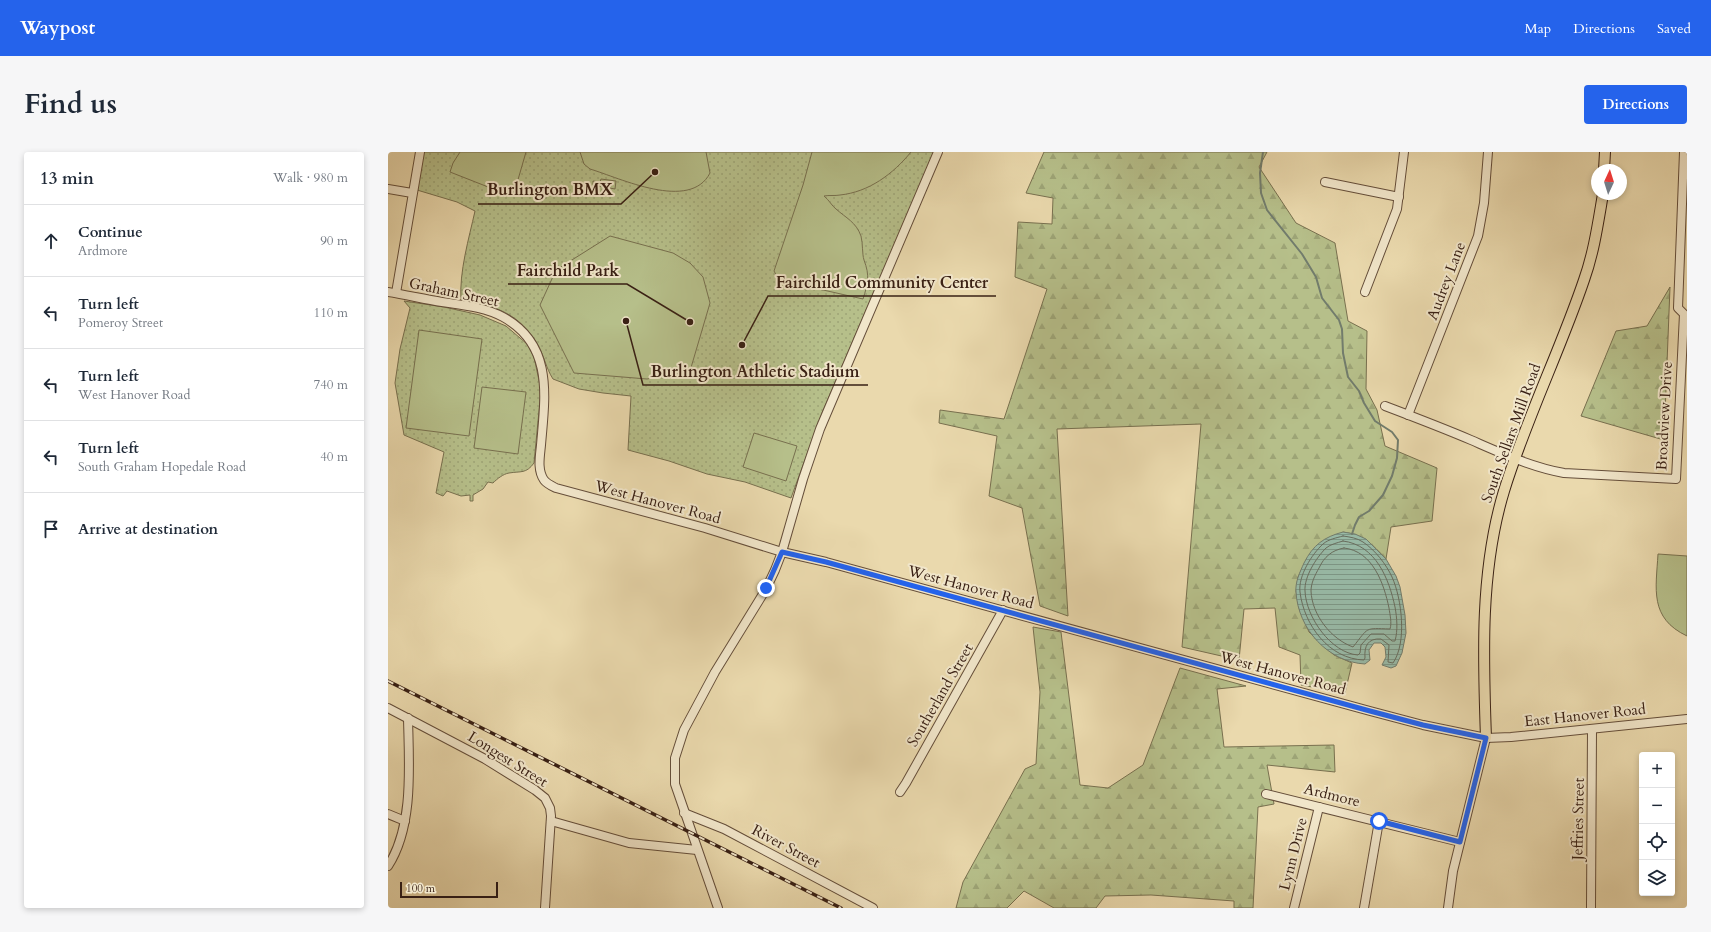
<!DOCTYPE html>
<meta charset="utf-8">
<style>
body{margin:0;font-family:Cardo,serif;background:#f6f6f7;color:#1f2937}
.controls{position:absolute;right:12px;bottom:12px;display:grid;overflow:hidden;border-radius:4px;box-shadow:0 2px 6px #0003}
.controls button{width:36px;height:36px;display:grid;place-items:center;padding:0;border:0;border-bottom:1px solid #e0e1e3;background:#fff;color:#1f2937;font:20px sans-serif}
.compass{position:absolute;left:1203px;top:12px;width:36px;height:36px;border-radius:50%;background:#fff;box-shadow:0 2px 6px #0003;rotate:4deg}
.scale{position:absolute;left:12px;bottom:10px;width:98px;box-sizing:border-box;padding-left:4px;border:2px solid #392014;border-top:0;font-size:11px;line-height:14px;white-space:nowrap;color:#392014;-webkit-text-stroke:3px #f1e6ca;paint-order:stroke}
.stop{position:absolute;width:12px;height:12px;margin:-9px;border:3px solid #2563eb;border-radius:50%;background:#fff}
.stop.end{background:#2563eb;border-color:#fff;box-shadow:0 1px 4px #0008}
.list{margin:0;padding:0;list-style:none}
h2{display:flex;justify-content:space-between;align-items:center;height:52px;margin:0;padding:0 16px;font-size:17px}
h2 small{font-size:13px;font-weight:400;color:#747a83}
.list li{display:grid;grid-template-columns:26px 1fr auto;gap:12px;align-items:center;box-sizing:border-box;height:72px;padding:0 16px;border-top:1px solid #e0e1e3}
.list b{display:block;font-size:15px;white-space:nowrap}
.list p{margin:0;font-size:13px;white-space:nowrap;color:#747a83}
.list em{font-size:13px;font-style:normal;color:#747a83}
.icon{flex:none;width:22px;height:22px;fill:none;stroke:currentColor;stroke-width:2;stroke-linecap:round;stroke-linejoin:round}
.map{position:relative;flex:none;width:1299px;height:756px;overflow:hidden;border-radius:4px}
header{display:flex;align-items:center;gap:24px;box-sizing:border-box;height:56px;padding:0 20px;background:#2563eb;color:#fff}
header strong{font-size:19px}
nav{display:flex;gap:22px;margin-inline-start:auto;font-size:14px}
.intro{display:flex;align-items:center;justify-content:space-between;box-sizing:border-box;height:96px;padding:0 24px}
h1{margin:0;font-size:28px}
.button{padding:10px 18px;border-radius:4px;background:#2563eb;color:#fff;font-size:14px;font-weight:700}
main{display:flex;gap:24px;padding:0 24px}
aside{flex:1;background:#fff;border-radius:4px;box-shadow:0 2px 6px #0003}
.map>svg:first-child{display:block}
.green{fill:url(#green-dots);stroke:#78704f}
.forest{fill:url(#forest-firs);stroke:#78704f}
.pitch{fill:#b6bf8a;stroke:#78704f}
.water{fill:url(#water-rules);stroke:#727c6c}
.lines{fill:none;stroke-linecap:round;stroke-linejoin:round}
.shore{stroke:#686d5e;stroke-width:1}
.stream{stroke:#727c6c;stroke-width:2}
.minor-casing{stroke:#654e3a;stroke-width:10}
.major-casing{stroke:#392014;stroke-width:12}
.minor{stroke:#f1e6ca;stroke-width:8}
.major{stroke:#ead9ad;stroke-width:10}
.rail-casing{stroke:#392014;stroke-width:3.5}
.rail{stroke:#f1e6ca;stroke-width:2;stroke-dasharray:6;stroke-linecap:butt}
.route{stroke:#2563eb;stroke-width:5}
.labels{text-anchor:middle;stroke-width:4;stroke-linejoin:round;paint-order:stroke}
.street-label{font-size:15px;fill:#392014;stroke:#f1e6ca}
.leader{fill:none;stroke:#392014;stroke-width:1.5}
.callout-dot{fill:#392014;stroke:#f1e6ca;stroke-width:1.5}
.callout-label{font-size:16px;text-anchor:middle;font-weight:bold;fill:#392014;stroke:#f1e6ca;stroke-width:4;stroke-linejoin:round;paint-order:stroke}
</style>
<header>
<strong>Waypost</strong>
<nav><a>Map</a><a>Directions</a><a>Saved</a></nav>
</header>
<div class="intro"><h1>Find us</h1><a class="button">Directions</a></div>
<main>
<aside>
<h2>13 min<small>Walk · 980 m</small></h2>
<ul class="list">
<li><svg class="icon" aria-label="ahead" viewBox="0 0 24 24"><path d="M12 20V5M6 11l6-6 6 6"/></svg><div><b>Continue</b><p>Ardmore</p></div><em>90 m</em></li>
<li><svg class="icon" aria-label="left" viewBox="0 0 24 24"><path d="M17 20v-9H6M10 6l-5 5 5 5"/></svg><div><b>Turn left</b><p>Pomeroy Street</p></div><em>110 m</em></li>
<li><svg class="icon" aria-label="left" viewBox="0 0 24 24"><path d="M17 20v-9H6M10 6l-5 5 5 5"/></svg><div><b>Turn left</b><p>West Hanover Road</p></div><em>740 m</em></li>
<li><svg class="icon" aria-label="left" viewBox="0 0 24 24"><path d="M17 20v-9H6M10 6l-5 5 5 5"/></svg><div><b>Turn left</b><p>South Graham Hopedale Road</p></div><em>40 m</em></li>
<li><svg class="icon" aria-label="arrive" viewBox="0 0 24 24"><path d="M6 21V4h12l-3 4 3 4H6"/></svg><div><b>Arrive at destination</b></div></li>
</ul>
</aside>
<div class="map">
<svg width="1299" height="756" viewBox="0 0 1299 756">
<defs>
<pattern id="green-dots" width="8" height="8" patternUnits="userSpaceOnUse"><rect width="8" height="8" fill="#b6bf8a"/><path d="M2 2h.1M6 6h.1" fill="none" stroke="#9da476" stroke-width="1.8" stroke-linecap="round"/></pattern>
<pattern id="forest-firs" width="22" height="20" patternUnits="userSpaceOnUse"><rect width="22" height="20" fill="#b6bf8a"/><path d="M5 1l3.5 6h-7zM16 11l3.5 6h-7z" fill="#9da476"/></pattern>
<pattern id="water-rules" width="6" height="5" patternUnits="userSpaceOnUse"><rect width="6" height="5" fill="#98baa7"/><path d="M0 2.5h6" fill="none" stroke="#7d9787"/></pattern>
</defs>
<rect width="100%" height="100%" fill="#ead9ad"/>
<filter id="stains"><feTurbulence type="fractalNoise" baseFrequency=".005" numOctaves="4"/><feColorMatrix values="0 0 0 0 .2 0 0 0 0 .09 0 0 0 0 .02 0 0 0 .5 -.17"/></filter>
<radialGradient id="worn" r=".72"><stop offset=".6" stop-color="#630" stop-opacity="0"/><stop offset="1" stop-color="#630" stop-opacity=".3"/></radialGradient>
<!-- green -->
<g class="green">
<path d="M 35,0 L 546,0 L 434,261 L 403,346 L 357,330 L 319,322 L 281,309 L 240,298 L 243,244 L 215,241 L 191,237 L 165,227 C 158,216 156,204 150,193 C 131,161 108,154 73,148 C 71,120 81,86 87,59 L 69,50 L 29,38 Z"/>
<path d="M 16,149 L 56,155 L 92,163 L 118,174 L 139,192 L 146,205 L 153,238 L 146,311 C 138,322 133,319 121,321 C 115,322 109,327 105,331 L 100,330 L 95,337 L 85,343 L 85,349 L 82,349 L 82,343 L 73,344 L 59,339 L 55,344 L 48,341 L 56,300 L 16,283 L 7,231 L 12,197 L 22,156 Z"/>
</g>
<!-- forest -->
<g class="forest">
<path d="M 656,0 L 879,0 L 871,15 L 908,71 L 947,91 L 960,169 L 979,179 L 978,237 L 989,258 L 997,294 L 1049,316 L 1044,369 L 1003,375 L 998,407 C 984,392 976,383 955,380 L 920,405 L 910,425 L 908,439 L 911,456 L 921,480 L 946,503 L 964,511 L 957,541 L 913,533 L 912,503 L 891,495 L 887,456 L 856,457 L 851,508 L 794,495 L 813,272 L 669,277 L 680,464 L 652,454 L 634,356 L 601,344 L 609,284 L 551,271 L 552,258 L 616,267 L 659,137 L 627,125 L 630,70 L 664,72 L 665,46 L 638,41 Z"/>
<path d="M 1282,135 L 1276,288 L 1193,264 L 1228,179 L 1259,174 Z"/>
<path d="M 645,475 L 673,480 L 692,633 L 720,636 L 755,613 L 792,516 L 858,534 L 829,537 L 836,595 L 946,593 L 947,620 L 879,613 L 886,652 L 870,655 L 865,756 L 846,756 L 846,749 L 763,743 L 717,744 L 708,756 L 666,756 L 636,739 L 619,756 L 568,756 L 575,730 L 637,617 L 648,612 L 652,540 Z"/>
</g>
<!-- pitch -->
<g class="pitch">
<path d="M 72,0 L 138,0 L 127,38 L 118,42 L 62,20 L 65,11 Z"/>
<path d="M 192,0 L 318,0 L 322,21 C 302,60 232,26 202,17 L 196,12 Z"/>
<path d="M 424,0 L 523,0 C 505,22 481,40 452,43 C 447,44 441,43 436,44 C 441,48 444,54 448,57 C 458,66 468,70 473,84 C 475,92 474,102 476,108 C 482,124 480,131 475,147 L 391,128 L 386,119 L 415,33 Z"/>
<path d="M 213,27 L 228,29 L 227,37 L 205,33 L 205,29 L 212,30 Z"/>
<path d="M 222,84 L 285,101 L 302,111 L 315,125 L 322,151 L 302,219 L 259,227 L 186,221 L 152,153 L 168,118 Z"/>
<path d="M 31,178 L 94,187 L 81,284 L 18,276 Z"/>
<path d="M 94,235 L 138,240 L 130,302 L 86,296 Z"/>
<path d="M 366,281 L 409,294 L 398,329 L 355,315 Z"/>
<path d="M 1270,402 L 1299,404 L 1299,484 C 1261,466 1268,437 1270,402 Z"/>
</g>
<!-- water -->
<path class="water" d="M 955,380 L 967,382 L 978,387 L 998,407 L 1008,424 L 1012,435 L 1017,463 L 1018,481 L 1014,501 L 1008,514 L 1003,516 L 994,513 L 998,505 L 997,495 L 993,491 L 986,491 L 981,498 L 982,508 L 977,512 C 940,510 910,477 908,440 C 907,430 912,420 916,411 C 925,393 936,385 955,380 Z"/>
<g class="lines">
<!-- shore -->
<g class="shore">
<path d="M 955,384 C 962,385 969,386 975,390 C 987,398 998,412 1004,425 C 1014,447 1019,491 1005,511 L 1000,510 L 1001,493 L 993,487 C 980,486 976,494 977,506 L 976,508 C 941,507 916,473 912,440 C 910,424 924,402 935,392 C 941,387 948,386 955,384 Z"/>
<path d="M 955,389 C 988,393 1001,427 1007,455 C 1009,466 1010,478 1007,489 L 1004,489 L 996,482 L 983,482 L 973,493 L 972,501 L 970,503 C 943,501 918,465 917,439 C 916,425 928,406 938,396 C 943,392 949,391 955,389 Z"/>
<path d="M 956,396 C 985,399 996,432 1001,456 C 1002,463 1004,471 1002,477 C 976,476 981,475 965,495 C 943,487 924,463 923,439 C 923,431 927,423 931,416 C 936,405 944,398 956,396 Z"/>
</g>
<!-- stream -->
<path class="stream" d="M 875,0 L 872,21 L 873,41 L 879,58 L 914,102 L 928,125 L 934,146 L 951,168 L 954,177 L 955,201 L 960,225 L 971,239 L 976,251 L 987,269 L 1004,280 L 1010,288 L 1009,306 L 1004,324 L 995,343 L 981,359 L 971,365 L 967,373 L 964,382"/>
<defs>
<g id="minor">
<path d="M 937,30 L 1011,45"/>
<path d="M 0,37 L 24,41"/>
<path d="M 0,140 C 18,143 36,147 54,150 C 74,153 97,155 115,165 C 166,193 157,245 153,293 C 152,304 149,318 156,328 C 159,332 164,334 168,336 L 317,376 L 394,400 L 438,410 L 982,559 L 1035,573 L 1098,586 L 1123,585 L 1299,567"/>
<path d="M 977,140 L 1009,57 L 1016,0"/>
<path d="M 8,141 L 32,0"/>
<path d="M 997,254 C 1026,265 1055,276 1083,288 C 1113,301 1143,315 1176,321 L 1288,327 L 1296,162 L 1290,156 L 1296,0"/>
<path d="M 1020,263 L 1090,84 L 1096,51 L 1100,0"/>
<path d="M 0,556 L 97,607 L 147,638 L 157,646 L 162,656 L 163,664 L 157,756"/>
<path d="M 512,640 L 518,631 L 615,458"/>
<path d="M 878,642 L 1072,690"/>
<path d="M 296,661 L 336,677 L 485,756"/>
<path d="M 0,662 L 17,669"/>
<path d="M 163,669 L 241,691 L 309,698"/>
<path d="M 0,714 C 26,674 21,613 20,566"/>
<path d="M 330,756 L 287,632 L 287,606 L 296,578 L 327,520 L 378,437 L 387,418 L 394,400 L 415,327 L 432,277 L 550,0"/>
<path d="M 906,756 L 931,655"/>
<path d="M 976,756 L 991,669"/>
<path d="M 1060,756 L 1065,719 L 1098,586"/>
<path d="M 1203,756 L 1204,578"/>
</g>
<g id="major">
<path d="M 1216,18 L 1217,0"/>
<path d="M 1098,586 C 1095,504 1092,418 1116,339 C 1138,267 1172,199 1196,128 C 1206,100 1210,71 1215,42"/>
</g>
</defs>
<!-- minor casing -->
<use href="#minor" class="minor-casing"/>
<!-- major casing -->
<use href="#major" class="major-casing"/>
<!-- minor -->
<use href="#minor" class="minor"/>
<!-- major -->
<use href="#major" class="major"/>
<defs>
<path id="rail" d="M 0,529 L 453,756"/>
</defs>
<!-- rail casing -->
<use href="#rail" class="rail-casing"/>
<!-- rail -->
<use href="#rail" class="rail"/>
</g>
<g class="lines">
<!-- route -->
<path class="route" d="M 378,436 L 394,400 L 438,410 L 982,559 L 1035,573 L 1098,586 L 1072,690 L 991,669"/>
</g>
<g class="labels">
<!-- street labels -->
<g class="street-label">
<text transform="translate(1058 129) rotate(-69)" y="5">Audrey Lane</text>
<text transform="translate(66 140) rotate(12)" y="5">Graham Street</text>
<text transform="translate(1276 264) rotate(-87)" y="5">Broadview Drive</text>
<text transform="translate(1123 281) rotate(-70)" y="5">South Sellars Mill Road</text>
<text transform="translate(270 350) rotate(15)" y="5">West Hanover Road</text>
<text transform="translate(583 435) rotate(15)" y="5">West Hanover Road</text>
<text transform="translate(895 521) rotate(15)" y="5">West Hanover Road</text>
<text transform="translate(552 543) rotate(-60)" y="5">Southerland Street</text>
<text transform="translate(1197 563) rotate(-6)" y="5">East Hanover Road</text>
<text transform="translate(120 607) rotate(32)" y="5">Longest Street</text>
<text transform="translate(944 643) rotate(14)" y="5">Ardmore</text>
<text transform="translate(1190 667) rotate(-89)" y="5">Jeffries Street</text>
<text transform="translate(398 694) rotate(28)" y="5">River Street</text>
<text transform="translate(905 702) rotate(-76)" y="5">Lynn Drive</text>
</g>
</g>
<!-- callouts -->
<path class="leader" d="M267 20L233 52H90M302 170L239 132H120M354 193L380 144H608M238 169L255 233H480"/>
<g class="callout-dot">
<circle cx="267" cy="20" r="4"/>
<circle cx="302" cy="170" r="4"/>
<circle cx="354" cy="193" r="4"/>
<circle cx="238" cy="169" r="4"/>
</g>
<g class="callout-label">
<text x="162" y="43">Burlington BMX</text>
<text x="180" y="124">Fairchild Park</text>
<text x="494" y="136">Fairchild Community Center</text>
<text x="367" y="225">Burlington Athletic Stadium</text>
</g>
<rect width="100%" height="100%" filter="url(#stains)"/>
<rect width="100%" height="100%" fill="url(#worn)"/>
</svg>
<div class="controls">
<button>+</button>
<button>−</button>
<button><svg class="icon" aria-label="locate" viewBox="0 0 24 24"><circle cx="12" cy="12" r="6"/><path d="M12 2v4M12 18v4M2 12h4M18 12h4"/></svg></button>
<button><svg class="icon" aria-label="layers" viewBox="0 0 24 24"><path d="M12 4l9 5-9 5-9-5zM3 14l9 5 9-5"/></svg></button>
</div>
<svg class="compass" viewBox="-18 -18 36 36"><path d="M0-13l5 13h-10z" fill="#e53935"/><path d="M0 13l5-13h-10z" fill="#747a83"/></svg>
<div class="scale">100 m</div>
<div class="stop" style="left:991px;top:669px"></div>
<div class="stop end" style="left:378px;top:436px"></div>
</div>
</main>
